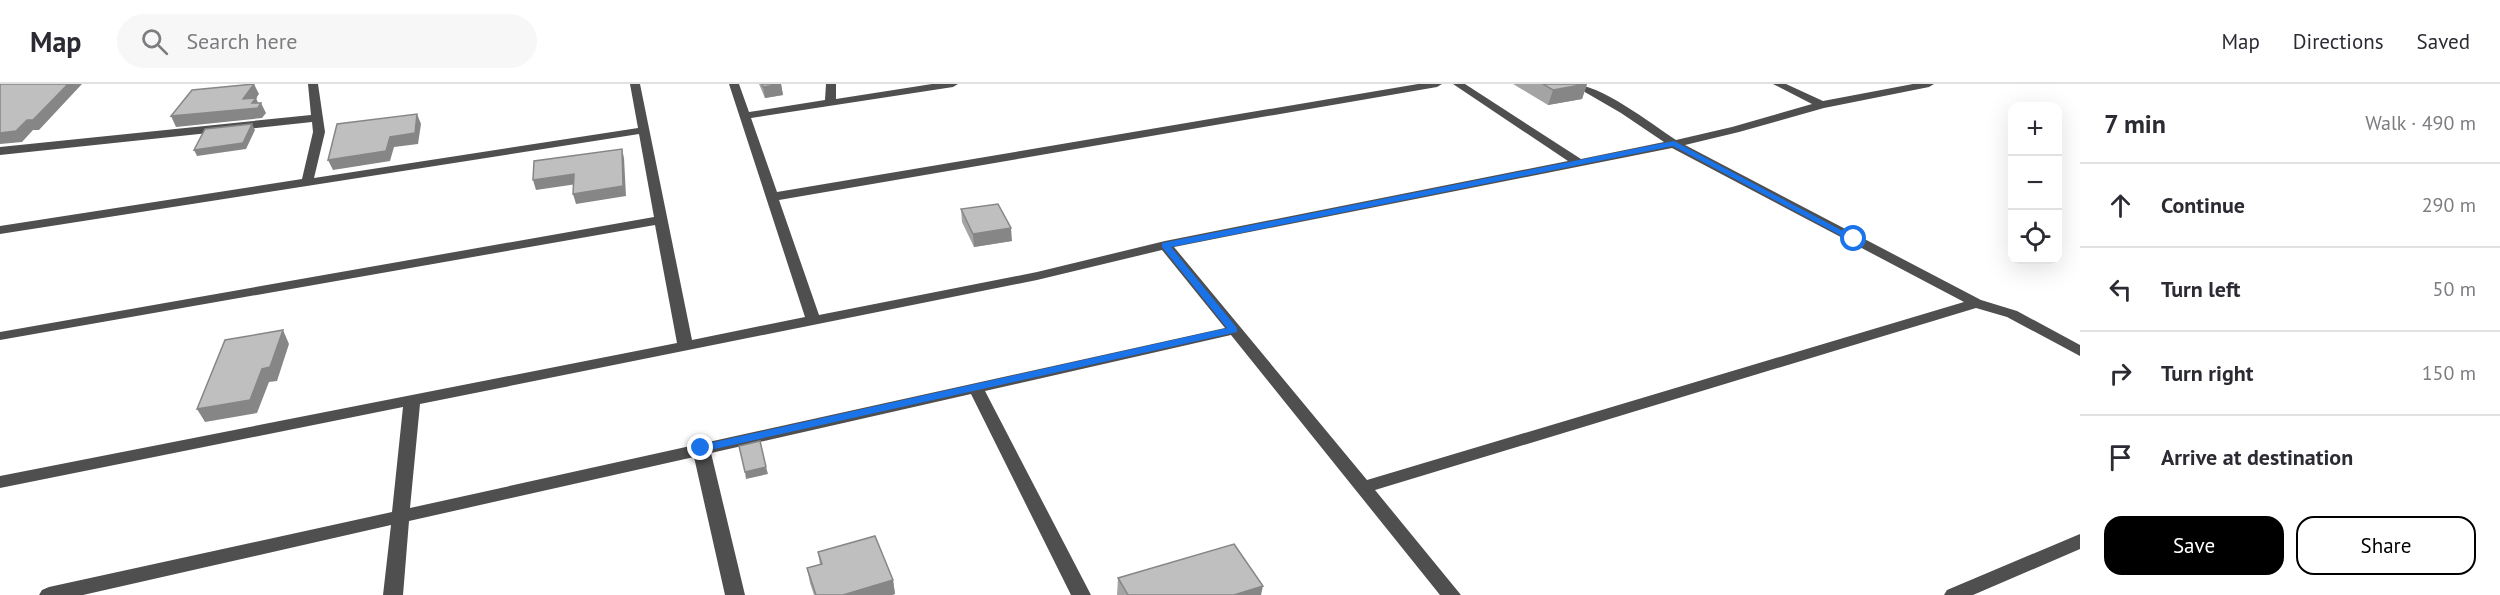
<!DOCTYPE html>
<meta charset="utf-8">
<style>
body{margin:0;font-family:"PT Sans",sans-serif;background:#f7f7f7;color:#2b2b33}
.controls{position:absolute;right:18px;top:18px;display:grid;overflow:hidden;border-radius:12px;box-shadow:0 6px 24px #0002}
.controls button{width:54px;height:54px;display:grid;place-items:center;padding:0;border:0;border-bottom:2px solid #e1e1e2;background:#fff;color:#2b2b33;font:30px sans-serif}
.stop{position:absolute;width:18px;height:18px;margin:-14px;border:4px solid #1a73e8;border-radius:50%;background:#fff}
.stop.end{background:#1a73e8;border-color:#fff;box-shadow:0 2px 6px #0008}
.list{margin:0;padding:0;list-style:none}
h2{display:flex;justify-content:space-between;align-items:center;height:78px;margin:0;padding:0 24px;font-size:26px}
h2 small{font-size:20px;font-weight:400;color:#7c7c81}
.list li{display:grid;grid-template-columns:39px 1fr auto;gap:18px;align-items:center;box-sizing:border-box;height:84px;padding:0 24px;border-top:2px solid #e1e1e2}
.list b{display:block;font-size:22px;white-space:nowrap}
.list em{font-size:20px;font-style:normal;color:#7c7c81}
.actions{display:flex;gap:12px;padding:18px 24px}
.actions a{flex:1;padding:14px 0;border:2px solid #000;border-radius:18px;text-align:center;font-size:21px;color:#000}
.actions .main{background:#000;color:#fff}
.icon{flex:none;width:33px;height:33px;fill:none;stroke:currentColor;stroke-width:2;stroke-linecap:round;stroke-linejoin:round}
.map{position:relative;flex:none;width:2080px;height:511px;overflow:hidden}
header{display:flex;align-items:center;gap:36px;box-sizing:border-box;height:84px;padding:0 30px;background:#fff;border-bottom:2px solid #e1e1e2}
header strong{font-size:28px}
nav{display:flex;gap:33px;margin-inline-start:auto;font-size:21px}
.search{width:420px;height:54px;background:#f7f7f7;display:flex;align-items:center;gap:15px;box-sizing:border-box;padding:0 21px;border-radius:33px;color:#7c7c81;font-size:22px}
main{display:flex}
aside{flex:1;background:#fff}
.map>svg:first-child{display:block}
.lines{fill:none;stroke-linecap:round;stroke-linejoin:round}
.minor{fill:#4f4f4f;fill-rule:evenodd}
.wall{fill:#a4a4a4}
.shaded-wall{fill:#868686}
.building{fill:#bfbfbf;stroke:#868686;stroke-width:1.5}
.route{fill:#1a73e8}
</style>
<header>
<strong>Map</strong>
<div class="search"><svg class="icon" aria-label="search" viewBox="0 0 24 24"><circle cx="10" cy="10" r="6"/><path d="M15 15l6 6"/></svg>Search here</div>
<nav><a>Map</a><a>Directions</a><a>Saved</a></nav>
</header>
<main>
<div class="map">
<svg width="2080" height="511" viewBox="0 0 2080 511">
<rect width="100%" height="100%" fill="#fff"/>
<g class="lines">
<!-- minor -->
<g class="minor">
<path d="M 308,0 L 318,0 L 325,48 L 314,94 L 638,44 L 630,0 L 640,0 L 692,256 L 805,233 L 729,0 L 739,0 L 749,28 L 825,16 L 826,0 L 836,0 L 836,15 L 932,0 L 958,0 L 953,3 L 751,34 L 777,108 L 1418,0 L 1442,0 L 1437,3 L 779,116 L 819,231 L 1037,188 L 1165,157 L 1568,77 L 1453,0 L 1465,0 L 1581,75 L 1664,58 L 1621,29 L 1571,0 C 1601,0 1650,39 1676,56 L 1732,43 L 1812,20 L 1773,0 L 1786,0 L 1823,17 L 1913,0 L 1934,0 L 1929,3 L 1824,24 L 1739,48 L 1685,61 L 1981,216 L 2017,227 L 2080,261 L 2080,272 L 2007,233 L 1976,224 L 1375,406 L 1461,511 L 1440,511 L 1231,251 L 985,307 L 1091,511 L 1071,511 L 971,310 L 711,369 L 745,511 L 725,511 L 694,373 L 409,437 L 403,511 L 383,511 L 391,441 L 83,511 L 39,511 L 42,506 L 49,503 L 392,428 L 403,323 L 0,404 L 0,392 L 677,259 L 655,141 L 0,256 L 0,248 L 654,133 L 639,50 L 0,150 L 0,142 L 302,95 L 313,48 L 312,38 L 0,71 L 0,63 L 311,31 ZM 1672,64 L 1964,218 L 1367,396 L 1174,163 ZM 1162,166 L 1225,244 L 410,424 L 420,320 L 1037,196 Z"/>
<path d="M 2080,450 L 2080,465 L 1973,511 L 1944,511 L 1947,506 Z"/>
</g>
</g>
<!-- wall -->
<g class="wall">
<path d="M 759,0 L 781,0 L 783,11 L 765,14 Z"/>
<path d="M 1513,0 L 1587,0 L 1582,15 L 1548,21 Z"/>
<path d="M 961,125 L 1012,157 L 974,163 L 962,138 Z"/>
<path d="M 818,468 L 893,496 L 895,510 L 892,511 L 814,511 L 810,499 L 807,484 L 820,481 Z"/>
<path d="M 1118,494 L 1261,511 L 1117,511 Z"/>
</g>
<!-- shaded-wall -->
<g class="shaded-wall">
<path d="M 68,0 L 82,0 L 39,46 L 33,46 L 22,58 L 0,60 L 0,49 L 27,36 Z"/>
<path d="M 254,0 L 259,10 L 248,25 L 256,14 L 259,21 L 261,19 L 266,29 L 262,34 L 176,43 L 171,32 Z"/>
<path d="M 781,0 L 783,11 L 765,14 L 763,3 Z"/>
<path d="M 1587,0 L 1582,15 L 1548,21 L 1553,6 Z"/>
<path d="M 417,30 L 421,40 L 418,60 L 394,63 L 390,77 L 333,86 L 328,76 L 390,53 Z"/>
<path d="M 252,40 L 255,46 L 246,65 L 197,72 L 194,66 Z"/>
<path d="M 622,65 L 624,74 L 626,112 L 576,120 L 573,110 Z"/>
<path d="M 574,90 L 577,100 L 536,106 L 533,96 Z"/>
<path d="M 1011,144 L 1012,157 L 974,163 L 973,150 Z"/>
<path d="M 283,246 L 289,260 L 277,297 L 269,298 L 257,329 L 205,338 L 197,325 L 262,285 Z"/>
<path d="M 766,383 L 768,390 L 746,395 L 745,388 Z"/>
<path d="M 893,496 L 895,510 L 892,511 L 843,511 Z"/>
<path d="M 1263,502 L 1261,511 L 1234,511 Z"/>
</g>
<!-- building -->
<g class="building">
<path d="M 0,0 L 68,0 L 33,36 L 27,36 L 16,47 L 0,49 Z"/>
<path d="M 254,0 L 243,15 L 256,14 L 252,19 L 261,19 L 258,24 L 171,32 L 192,6 Z"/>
<path d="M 762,0 L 781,0 L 763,3 Z"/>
<path d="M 1543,0 L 1586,0 L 1553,6 Z"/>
<path d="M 417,30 L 415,49 L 390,53 L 386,67 L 328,76 L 337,40 Z"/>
<path d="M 252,40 L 243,59 L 194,66 L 205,45 Z"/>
<path d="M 622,65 L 623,102 L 573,110 L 574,90 L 533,96 L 534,77 Z"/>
<path d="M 998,120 L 1011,144 L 973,150 L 961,125 Z"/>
<path d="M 283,246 L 270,283 L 262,285 L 250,316 L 197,325 L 225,256 Z"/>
<path d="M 760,357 L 766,383 L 745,388 L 739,362 Z"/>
<path d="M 875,452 L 893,496 L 843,511 L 816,511 L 807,484 L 822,480 L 818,468 Z"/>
<path d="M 1234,460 L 1263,502 L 1234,511 L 1128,511 L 1118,494 Z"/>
</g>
<!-- route -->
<path class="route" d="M 1674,57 L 1858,155 L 1851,157 L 1673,62 L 1171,163 L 1237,244 L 1237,248 L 701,368 L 696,364 L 701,361 L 1227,244 L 1162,163 L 1162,159 Z"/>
</svg>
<div class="controls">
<button>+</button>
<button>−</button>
<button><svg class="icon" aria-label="locate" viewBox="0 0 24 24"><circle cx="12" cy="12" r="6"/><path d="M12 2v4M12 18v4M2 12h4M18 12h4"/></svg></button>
</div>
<div class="stop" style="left:1854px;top:155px"></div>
<div class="stop end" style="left:701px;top:364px"></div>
</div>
<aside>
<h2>7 min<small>Walk · 490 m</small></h2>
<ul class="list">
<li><svg class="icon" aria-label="ahead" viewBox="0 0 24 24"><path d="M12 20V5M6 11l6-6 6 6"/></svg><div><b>Continue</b></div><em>290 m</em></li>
<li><svg class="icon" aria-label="left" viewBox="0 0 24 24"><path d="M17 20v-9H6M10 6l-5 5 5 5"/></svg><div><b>Turn left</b></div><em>50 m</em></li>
<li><svg class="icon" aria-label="right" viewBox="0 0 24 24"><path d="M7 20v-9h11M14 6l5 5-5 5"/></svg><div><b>Turn right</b></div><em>150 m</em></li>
<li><svg class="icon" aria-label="arrive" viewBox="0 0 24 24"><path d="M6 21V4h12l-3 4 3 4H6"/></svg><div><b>Arrive at destination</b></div></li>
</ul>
<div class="actions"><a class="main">Save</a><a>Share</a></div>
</aside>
</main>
